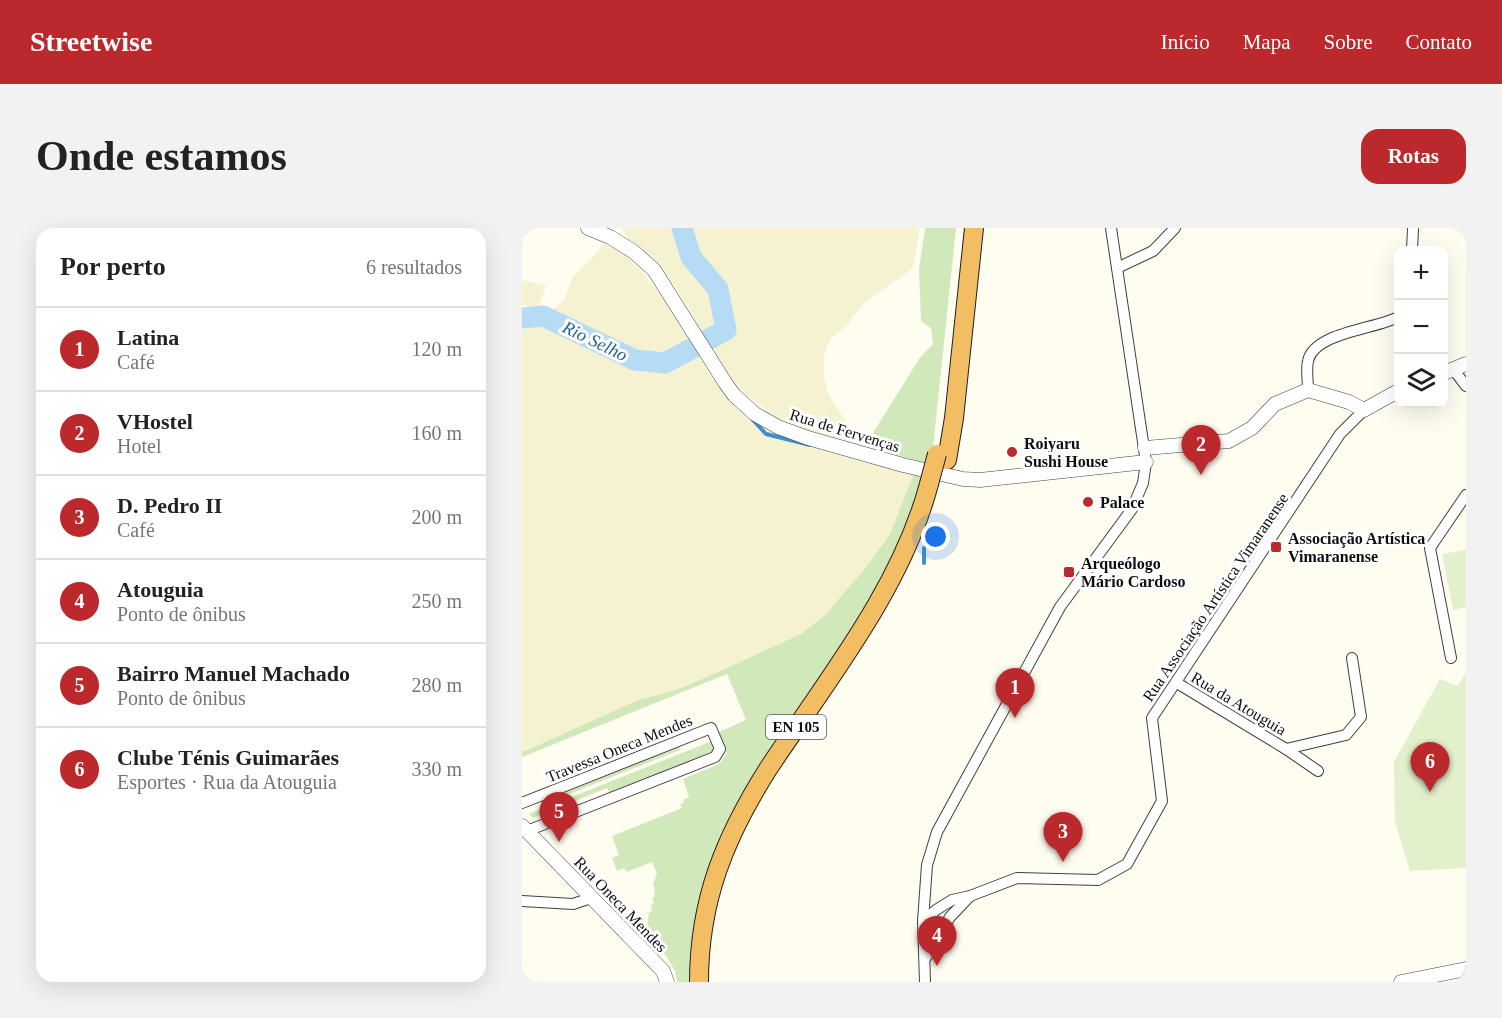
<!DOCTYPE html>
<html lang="pt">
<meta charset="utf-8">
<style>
body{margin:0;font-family:"Times New Roman",serif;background:#f2f2f2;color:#222}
.controls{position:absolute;right:18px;top:18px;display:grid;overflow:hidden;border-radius:12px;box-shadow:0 6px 24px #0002}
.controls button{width:54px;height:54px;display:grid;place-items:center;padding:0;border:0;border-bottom:2px solid #e0e0e0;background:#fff;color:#222;font:30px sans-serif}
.you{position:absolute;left:414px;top:309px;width:21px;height:21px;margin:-15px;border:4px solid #fff;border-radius:50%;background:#1a73e8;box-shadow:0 0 0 9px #1a73e833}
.badge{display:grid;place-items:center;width:39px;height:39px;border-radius:50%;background:#bc292c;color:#fff;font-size:20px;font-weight:700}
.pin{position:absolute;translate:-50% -50px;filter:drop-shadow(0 2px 3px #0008)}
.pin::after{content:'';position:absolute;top:32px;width:21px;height:18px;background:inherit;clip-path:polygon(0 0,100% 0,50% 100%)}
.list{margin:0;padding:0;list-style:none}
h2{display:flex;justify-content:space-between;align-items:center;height:78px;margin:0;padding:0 24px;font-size:26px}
h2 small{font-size:20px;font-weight:400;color:#767676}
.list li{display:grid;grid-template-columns:39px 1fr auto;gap:18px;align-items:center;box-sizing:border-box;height:84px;padding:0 24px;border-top:2px solid #e0e0e0}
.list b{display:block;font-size:22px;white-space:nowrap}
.list p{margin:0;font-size:20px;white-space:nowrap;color:#767676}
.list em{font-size:20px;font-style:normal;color:#767676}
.icon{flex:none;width:33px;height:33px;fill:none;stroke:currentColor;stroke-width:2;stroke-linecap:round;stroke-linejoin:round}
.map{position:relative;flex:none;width:944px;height:754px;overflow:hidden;border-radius:18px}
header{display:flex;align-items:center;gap:36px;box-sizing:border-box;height:84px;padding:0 30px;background:#bc292c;color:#fff}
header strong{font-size:28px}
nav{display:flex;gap:33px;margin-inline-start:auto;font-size:21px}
.intro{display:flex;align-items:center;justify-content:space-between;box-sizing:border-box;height:144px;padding:0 36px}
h1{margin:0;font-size:42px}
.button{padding:15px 27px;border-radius:18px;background:#bc292c;color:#fff;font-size:21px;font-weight:700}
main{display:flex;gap:36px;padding:0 36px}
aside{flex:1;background:#fff;border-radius:18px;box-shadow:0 6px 24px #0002}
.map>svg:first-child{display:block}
.farmland{fill:#f4f2d1}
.green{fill:#d1e9ba}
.pitch{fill:#e3f0cc}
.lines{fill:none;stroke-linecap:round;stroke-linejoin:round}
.stream{stroke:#3e8fcb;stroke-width:4}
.river{stroke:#b6dcf5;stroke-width:21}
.minor-casing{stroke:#414141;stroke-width:12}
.tertiary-casing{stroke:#414141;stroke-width:15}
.trunk-casing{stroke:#1f1f1f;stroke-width:20}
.minor{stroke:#fff;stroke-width:10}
.tertiary{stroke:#fff;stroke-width:14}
.trunk{stroke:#f3be63;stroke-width:18}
.trunk-bridge-casing{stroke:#1f1f1f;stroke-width:20;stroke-linecap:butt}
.trunk-bridge{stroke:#f3be63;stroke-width:18}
.poi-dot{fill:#bc292c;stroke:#fff;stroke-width:2}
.labels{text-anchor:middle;stroke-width:6;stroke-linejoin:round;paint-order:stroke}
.shield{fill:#fff;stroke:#565656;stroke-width:1.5}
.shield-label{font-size:15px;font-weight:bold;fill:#0e0e0e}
.street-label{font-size:16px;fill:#0e0e0e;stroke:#fff}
.poi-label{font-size:16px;font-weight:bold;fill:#0e0e0e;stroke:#fff;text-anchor:start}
.water-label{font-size:18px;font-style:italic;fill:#1a619e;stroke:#fff}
</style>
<header>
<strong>Streetwise</strong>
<nav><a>Início</a><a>Mapa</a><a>Sobre</a><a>Contato</a></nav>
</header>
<div class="intro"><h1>Onde estamos</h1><a class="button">Rotas</a></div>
<main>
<aside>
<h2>Por perto<small>6 resultados</small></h2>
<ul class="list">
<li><span class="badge">1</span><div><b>Latina</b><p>Café</p></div><em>120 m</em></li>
<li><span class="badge">2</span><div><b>VHostel</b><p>Hotel</p></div><em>160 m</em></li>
<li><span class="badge">3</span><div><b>D. Pedro II</b><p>Café</p></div><em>200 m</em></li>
<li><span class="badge">4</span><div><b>Atouguia</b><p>Ponto de ônibus</p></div><em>250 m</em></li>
<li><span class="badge">5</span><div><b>Bairro Manuel Machado</b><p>Ponto de ônibus</p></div><em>280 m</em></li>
<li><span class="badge">6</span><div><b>Clube Ténis Guimarães</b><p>Esportes · Rua da Atouguia</p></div><em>330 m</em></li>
</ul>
</aside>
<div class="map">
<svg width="944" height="754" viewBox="0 0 944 754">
<rect width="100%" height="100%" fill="#fffcf0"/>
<!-- farmland -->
<g class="farmland">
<path d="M 99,0 L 398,0 L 391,40 L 342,75 L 325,97 L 309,110 L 302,127 L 302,150 L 307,167 L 338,216 L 286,202 L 256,190 L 239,178 L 220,163 L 207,146 L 153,58 L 134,33 L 107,11 Z"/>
<path d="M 82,15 L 105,29 L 121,45 L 143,73 L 190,151 L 206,172 L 227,191 L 249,203 L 281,217 L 345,235 L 392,245 L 368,306 L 346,337 L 303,387 L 279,406 L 185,449 L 51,501 L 3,523 L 0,523 L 0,82 L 6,83 L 32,81 L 42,72 L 51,48 L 72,28 Z"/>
<path d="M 0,52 L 24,58 L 16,80 L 0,77 Z"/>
</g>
<!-- green -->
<g class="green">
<path d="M 403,0 L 434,0 L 411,220 L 406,236 L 349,219 L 346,213 L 397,131 L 411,116 L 409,100 L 399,93 L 397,41 Z"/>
<path d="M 392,245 L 403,248 L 379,319 L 324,413 L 212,586 L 171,754 L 155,754 L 153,743 L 145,729 L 124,708 L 127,684 L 130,683 L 129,677 L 132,675 L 130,670 L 133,669 L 132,663 L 133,662 L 131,655 L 135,646 L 130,634 L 105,644 L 102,640 L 95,643 L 90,630 L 97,627 L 90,608 L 160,580 L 158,576 L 162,575 L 161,572 L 167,569 L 161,551 L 197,536 L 205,525 L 197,504 L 224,492 L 205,446 L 0,529 L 0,523 L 3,523 L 114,473 L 153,462 L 185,449 L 279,406 L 303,387 L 346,337 L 368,306 Z"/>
<path d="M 190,513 L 192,519 L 189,527 L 88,566 L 85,560 L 11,590 L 7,586 Z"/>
<path d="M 157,518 L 158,522 L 37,570 L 36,566 Z"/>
</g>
<!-- pitch -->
<g class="pitch">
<path d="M 944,322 L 944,379 L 931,382 L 920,326 Z"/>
<path d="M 944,444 L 944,640 L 888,643 L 873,594 L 872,534 L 918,451 L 936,458 Z"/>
</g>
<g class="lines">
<!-- stream -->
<g class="stream">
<path d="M 231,192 L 244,206 L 288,217"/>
<path d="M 402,335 L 402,320"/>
</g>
<!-- river -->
<path class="river" d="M 0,90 L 21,88 L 113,132 L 143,135 L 204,102 L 196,61 L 169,29 L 160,0"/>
<defs>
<g id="minor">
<path d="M 890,22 L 891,0"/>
<path d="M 595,40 L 631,23 L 653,0"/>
<path d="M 931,141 L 944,158"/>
<path d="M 786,162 C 786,153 784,141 786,133 C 792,104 855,101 876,89"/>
<path d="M 929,430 L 908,320 L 944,267"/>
<path d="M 655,455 L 764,521 L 796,543"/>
<path d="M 764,521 L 824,507 L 839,489 L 830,430"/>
<path d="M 0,575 L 189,500 L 198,521 L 193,529 L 5,603"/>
<path d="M 0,673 L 51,676 L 69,670"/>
<path d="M 401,693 L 414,682 L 430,672 L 448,668 L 495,650 L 576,652 L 605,636 L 640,573 L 630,490 L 818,206 L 842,182"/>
<path d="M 403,731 L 428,689 L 448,668"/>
<path d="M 403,754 L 401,693 L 405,637 L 415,604 L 538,379 L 610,281 L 621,255 L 624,234 L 589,0"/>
</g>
<g id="tertiary">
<path d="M 66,0 L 88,9 L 112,24 L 132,42 L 204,156 L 212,167 L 233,186 L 256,199 L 286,210 L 381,237 L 441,251 L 458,252 L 624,234"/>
<path d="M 922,145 L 944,136"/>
<path d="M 623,220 L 707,213 L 730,200 L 753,176 L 786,162 L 827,174 L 842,182 L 876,163"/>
<path d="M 0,598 L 141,743 L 145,754"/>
<path d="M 879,754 L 944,741"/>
</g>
<g id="trunk">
<path d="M 425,232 L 432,190 L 452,0"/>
<path d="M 177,754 C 177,672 203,609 246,541 C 305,452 379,361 407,256"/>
</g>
</defs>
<!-- minor casing -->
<use href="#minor" class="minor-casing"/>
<!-- tertiary casing -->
<use href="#tertiary" class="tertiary-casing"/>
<!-- trunk casing -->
<use href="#trunk" class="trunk-casing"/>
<!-- minor -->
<use href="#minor" class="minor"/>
<!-- tertiary -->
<use href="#tertiary" class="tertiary"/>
<!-- trunk -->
<use href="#trunk" class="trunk"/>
<defs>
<path id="trunk-bridge" d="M 407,256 L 415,226"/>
</defs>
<!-- trunk-bridge casing -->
<use href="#trunk-bridge" class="trunk-bridge-casing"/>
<!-- trunk-bridge -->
<use href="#trunk-bridge" class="trunk-bridge"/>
</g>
<!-- markers -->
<g class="poi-dot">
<circle cx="490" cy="224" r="6"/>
<circle cx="566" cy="274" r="6"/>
<rect x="748" y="313" width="12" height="12" rx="3"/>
<rect x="541" y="338" width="12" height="12" rx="3"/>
</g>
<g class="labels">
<!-- shield labels -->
<rect class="shield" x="244" y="487" width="60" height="24" rx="4.5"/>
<g class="shield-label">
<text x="274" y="504">EN 105</text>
</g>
<!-- street labels -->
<g class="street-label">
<text transform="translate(323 202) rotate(17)" y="6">Rua de Fervenças</text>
<text transform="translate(693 369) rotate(-56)" y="6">Rua Associação Artística Vimaranense</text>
<text transform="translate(717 475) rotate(31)" y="6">Rua da Atouguia</text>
<text transform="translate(97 520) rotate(-22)" y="6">Travessa Oneca Mendes</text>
<text transform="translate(99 676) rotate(46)" y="6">Rua Oneca Mendes</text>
</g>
<!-- poi labels -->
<g class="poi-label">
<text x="502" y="221">Roiyaru<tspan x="502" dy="18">Sushi House</tspan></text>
<text x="578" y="280">Palace</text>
<text x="766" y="316">Associação Artística<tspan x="766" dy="18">Vimaranense</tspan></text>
<text x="559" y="341">Arqueólogo<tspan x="559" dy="18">Mário Cardoso</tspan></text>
</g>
<!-- water labels -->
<g class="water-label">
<text transform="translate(73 113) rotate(26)" y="6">Rio Selho</text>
</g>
</g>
</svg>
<div class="controls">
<button>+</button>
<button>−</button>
<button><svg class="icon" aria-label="layers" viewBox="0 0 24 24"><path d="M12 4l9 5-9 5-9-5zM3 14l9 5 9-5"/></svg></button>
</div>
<div class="you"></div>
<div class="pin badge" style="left:493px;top:490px">1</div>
<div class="pin badge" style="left:679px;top:247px">2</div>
<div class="pin badge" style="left:541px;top:634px">3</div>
<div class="pin badge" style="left:415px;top:738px">4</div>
<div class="pin badge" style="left:37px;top:614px">5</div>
<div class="pin badge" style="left:908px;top:564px">6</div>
</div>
</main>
